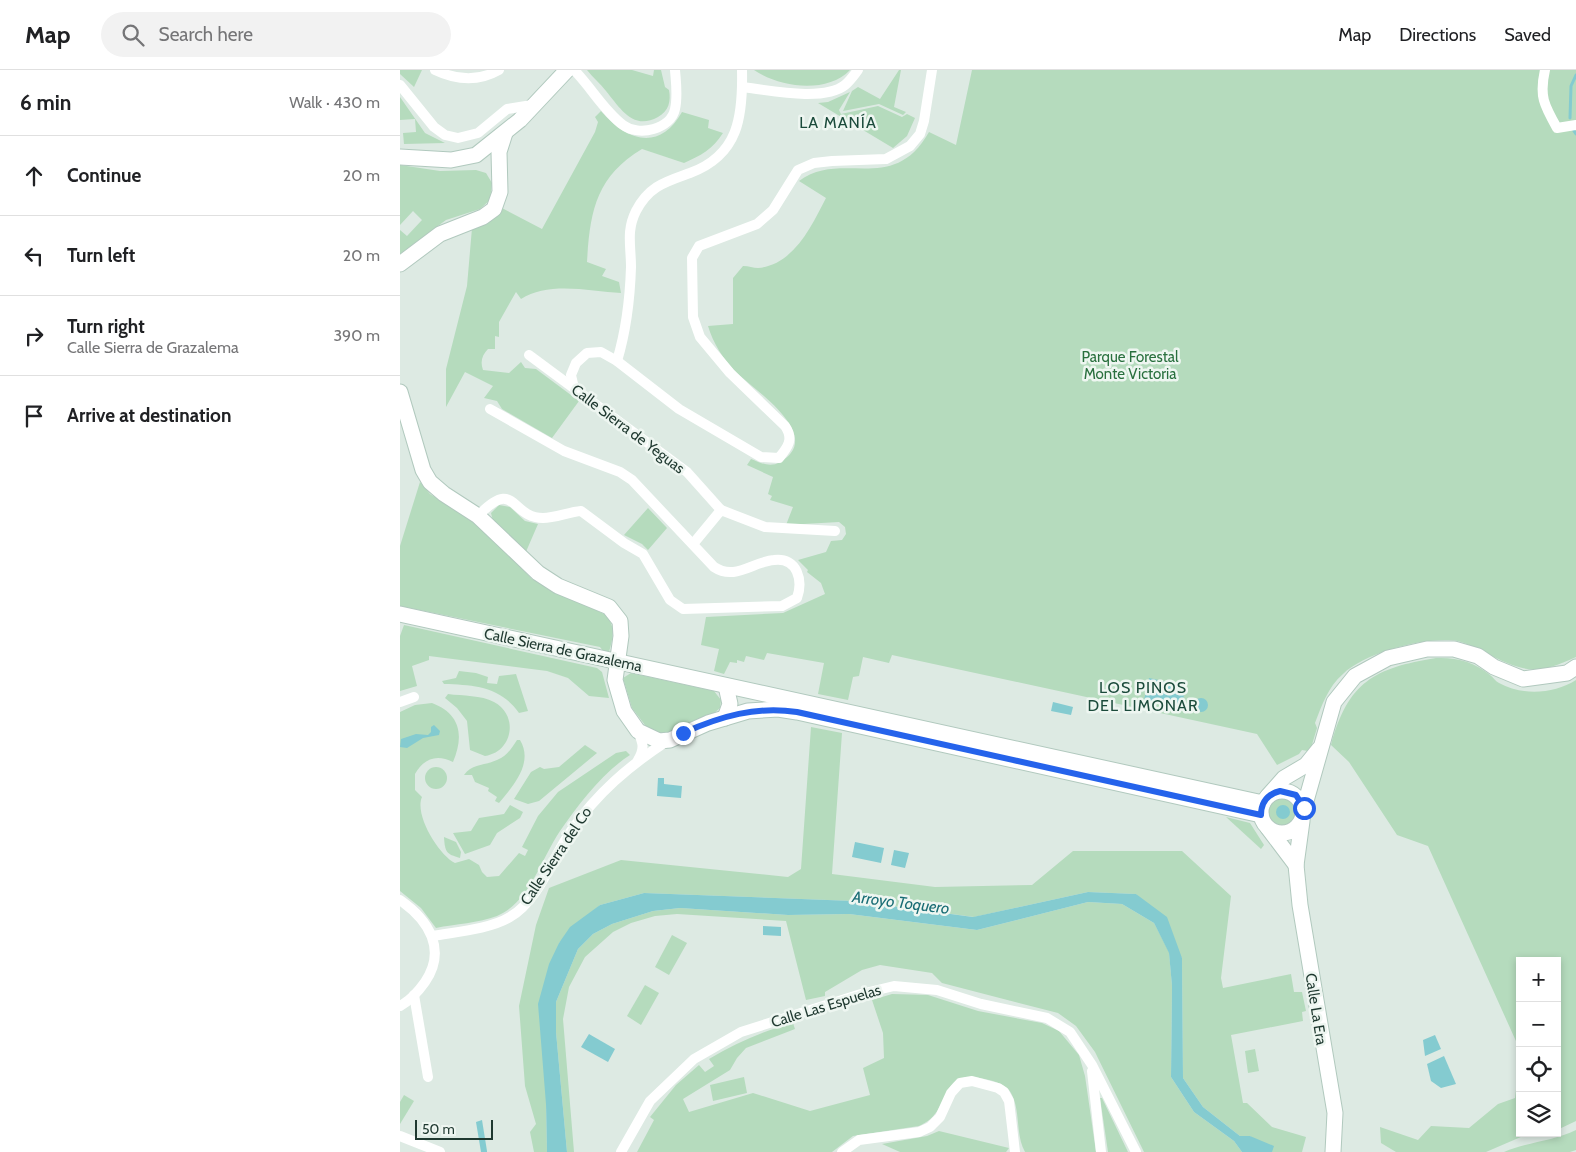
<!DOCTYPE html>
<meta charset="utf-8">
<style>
body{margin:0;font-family:Cabin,sans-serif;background:#f2f2f2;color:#202124}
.controls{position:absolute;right:15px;bottom:15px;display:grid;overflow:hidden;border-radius:0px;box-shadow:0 2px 8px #0003}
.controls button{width:45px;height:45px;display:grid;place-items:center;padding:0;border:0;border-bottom:1px solid #e0e0e0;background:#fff;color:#202124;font:25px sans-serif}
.scale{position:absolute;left:15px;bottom:12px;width:78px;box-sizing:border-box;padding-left:5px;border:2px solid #1f3930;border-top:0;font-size:14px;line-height:18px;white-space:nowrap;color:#1f3930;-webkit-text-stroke:4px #eef6f1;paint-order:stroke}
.stop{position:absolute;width:15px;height:15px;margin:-11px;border:4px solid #2563eb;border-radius:50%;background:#fff}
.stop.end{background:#2563eb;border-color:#fff;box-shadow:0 1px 5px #0008}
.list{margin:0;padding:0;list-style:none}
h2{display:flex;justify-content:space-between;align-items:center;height:65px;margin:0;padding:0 20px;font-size:21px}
h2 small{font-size:16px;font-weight:400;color:#757577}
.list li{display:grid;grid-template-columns:32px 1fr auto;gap:15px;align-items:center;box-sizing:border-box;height:80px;padding:0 20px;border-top:1px solid #e0e0e0}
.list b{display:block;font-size:19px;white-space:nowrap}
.list p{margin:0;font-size:16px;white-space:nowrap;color:#757577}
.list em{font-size:16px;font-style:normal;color:#757577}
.icon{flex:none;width:28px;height:28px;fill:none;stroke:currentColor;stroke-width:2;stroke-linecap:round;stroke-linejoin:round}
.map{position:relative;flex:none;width:1176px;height:1082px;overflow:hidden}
header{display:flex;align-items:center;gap:30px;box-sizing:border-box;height:70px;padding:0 25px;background:#fff;border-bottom:1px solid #e0e0e0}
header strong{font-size:24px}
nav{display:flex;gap:28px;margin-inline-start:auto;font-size:18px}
.search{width:350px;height:45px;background:#f2f2f2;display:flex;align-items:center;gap:12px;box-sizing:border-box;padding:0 18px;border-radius:28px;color:#757577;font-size:19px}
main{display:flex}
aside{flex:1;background:#fff}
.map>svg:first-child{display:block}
.green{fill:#b5dbbd}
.water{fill:#84cbd0}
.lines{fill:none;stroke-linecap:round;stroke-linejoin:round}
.stream{stroke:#84cbd0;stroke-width:3}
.secondary-casing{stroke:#b1c9be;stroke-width:17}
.street{stroke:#fff;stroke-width:10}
.secondary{stroke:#fff;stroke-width:15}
.route{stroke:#2563eb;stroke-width:6}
.labels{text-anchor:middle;stroke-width:5;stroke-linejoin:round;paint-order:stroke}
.park-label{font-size:15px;fill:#29703e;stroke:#eef6f1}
.street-label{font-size:15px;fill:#1f3930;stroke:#eef6f1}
.neighbourhood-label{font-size:16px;letter-spacing:1px;fill:#1b4b3b;stroke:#eef6f1}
.water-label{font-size:16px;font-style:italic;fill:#196d75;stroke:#eef6f1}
</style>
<header>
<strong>Map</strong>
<div class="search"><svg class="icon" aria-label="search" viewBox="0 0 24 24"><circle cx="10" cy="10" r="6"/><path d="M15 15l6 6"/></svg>Search here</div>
<nav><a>Map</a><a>Directions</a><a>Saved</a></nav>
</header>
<main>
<aside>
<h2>6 min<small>Walk · 430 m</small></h2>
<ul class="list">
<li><svg class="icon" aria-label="ahead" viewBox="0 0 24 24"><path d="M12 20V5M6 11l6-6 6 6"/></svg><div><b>Continue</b></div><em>20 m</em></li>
<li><svg class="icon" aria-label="left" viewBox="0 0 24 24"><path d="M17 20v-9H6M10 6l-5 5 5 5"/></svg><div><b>Turn left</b></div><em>20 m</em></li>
<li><svg class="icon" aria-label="right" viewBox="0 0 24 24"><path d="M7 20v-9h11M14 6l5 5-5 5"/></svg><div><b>Turn right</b><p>Calle Sierra de Grazalema</p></div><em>390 m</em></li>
<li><svg class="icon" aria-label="arrive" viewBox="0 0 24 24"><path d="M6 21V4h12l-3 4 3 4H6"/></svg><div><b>Arrive at destination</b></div></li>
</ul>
</aside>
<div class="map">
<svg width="1176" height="1082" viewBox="0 0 1176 1082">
<rect width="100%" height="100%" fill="#ddeae3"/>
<!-- green -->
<g class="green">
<path d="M 0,0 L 22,0 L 14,17 L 0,4 Z"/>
<path d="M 187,0 L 232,0 L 253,6 L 254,0 L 261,0 L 265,17 L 269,20 C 271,31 269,41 258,47 C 233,61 220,38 206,21 C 200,13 193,8 187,0 Z"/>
<path d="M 354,0 L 450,0 C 427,24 380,18 354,0 Z"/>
<path d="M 499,0 L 501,0 L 494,37 L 506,42 L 503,45 L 479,34 L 443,41 L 452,21 L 458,17 L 480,29 Z"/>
<path d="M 572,0 L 1176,0 L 1176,587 C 1133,607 1124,601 1083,582 C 1075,578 1066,573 1058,571 C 1027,566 966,582 943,604 C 928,617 922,635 915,653 L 917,658 L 911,678 L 908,681 L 902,680 L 899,684 L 877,695 L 857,664 L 492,585 L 489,593 L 463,587 L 459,606 L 453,607 L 448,630 L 418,624 L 424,593 L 367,583 L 364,590 L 346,586 L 344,592 L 337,590 L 337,593 L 330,592 L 324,604 L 314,601 L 319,579 L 301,575 L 306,547 L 383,543 L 425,524 L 421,513 L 407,502 L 408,500 L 398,490 L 426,482 L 431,471 L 442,470 L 446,464 L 445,457 L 439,452 L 386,455 L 393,437 L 370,430 L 372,426 L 368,424 L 373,407 L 347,395 L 351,389 C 361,393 370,398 380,392 C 426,366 354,320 336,302 C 323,289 313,273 308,256 L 333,254 L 333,208 L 343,196 C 349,196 353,198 358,198 C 394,195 412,155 426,128 L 399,111 C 442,79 493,126 529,62 L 556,75 Z"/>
<path d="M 450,22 L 439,40 L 441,44 L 478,36 L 502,47 L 507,44 L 515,48 L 507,66 L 493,78 L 418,33 L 428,32 Z"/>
<path d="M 0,27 L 25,63 L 45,73 L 4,74 L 3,63 L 16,62 L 15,49 L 0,50 Z"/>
<path d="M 201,41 C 226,71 260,82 282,42 L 309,50 L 308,58 L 323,63 C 313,79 300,86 284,93 L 242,79 C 196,107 190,141 187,192 L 206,199 L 202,206 L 219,212 L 221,223 C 190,221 148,211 121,229 L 116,222 L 99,252 L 99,267 L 95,266 L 95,279 L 88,279 C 82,285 80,292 83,300 L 109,303 L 121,292 L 125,298 L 136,299 L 179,331 L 152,368 L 102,339 L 97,331 L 84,328 L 93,316 L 65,302 L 46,337 L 46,299 L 67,216 L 72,158 L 102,138 L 142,159 L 195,62 L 198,52 L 195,47 Z"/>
<path d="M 0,95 L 40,101 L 76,100 L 86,103 L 92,113 L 90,130 L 80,139 L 46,150 L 0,184 L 0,160 L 7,166 L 22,150 L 13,141 L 0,155 Z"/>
<path d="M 20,412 L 30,424 L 75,452 L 132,509 L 206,545 C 216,558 213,567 209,582 L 203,581 L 200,577 L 0,536 L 0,476 Z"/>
<path d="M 99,435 L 110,437 L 125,451 L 138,454 L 125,484 L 93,451 L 91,443 Z"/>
<path d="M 248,438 L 267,458 L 248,480 L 242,474 L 224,465 Z"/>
<path d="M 4,555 L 197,598 L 202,602 L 209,628 L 189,626 L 168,608 L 147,601 L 29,586 L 29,590 L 12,596 L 17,616 L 0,621 L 0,566 Z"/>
<path d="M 1036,588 C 1056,587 1075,592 1090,605 C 1093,607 1095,611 1099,613 C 1122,626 1154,624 1176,610 L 1176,1051 L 1157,1060 L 1157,891 L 1120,891 L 1120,980 L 1028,776 L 997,765 L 949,692 L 931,675 C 948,612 974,598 1036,588 Z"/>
<path d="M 59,601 L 76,603 L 88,607 L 87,613 L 97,614 L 99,606 L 116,604 L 128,641 L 119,643 C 100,616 74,615 44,614 L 42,611 L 56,608 Z"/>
<path d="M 231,603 L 314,621 L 321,630 L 320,638 L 313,644 L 262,665 L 248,659 L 232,638 L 223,608 Z"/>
<path d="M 48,624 C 63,626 81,625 94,632 C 119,645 113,682 85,686 L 70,680 L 67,651 L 57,638 L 45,628 Z"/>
<path d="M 32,633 C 61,644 64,666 53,692 C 37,684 24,688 15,704 L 15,720 L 22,727 C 14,745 39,785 55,793 L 69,789 L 79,795 L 82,802 L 87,807 L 99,806 L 119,783 L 125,786 L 128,780 L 122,777 L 138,746 L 158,722 L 216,683 L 226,681 L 230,685 C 202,703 179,734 160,761 C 141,789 130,832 97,846 C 79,853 55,854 36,858 L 21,838 L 0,821 L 0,642 L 15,635 Z"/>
<path d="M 411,657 L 442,663 L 432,804 L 535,817 L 632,815 L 673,781 L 782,781 L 831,826 L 821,908 L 823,918 L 891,904 L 894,922 L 902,922 L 906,941 L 902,942 L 903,951 L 831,965 L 843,1033 L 847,1033 L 872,1057 L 906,1067 L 902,1082 L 872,1082 L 850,1066 L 840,1066 L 803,1037 L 783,1008 L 782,888 L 736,824 L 688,822 L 574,847 L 454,831 L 244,823 L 200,835 L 159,873 L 146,1034 L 147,1082 L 134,1082 L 130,1062 L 136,1054 L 125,1016 L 119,936 L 136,855 L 149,818 L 221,790 L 388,807 L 401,799 Z"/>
<path d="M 117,670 L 120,670 C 134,693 113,716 99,733 L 95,731 L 97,727 L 88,721 L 89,718 L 75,712 L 72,705 L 64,705 C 73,693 84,696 97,690 C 107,686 111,679 117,670 Z"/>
<path d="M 185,675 L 197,683 L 139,731 L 128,734 L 114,729 L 131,702 L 140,697 L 144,699 L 159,697 Z"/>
<circle cx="36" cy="708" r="11"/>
<circle cx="883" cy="742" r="15"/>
<path d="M 110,735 L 123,742 L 120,748 L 97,763 L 90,775 L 65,784 L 53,763 L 71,761 L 79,748 L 104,744 Z"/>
<path d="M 826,747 L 850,753 L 864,775 L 861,779 Z"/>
<path d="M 44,767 L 56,772 L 61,782 L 60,788 C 46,784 45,782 44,767 Z"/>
<path d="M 688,832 L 722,834 L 754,853 L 769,882 L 772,916 L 771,1007 L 794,1042 L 834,1071 L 842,1082 L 744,1082 L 695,982 L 676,956 L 658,943 L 542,913 L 532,903 L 480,895 L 462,900 L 425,922 L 425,926 L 406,930 L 386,851 L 277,844 L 255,846 L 231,853 L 213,862 L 185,887 L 169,917 L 163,949 L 174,1082 L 167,1082 L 156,962 L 156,932 L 178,879 L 193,864 L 212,854 L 253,841 L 280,838 L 388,845 L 449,844 L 577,860 Z"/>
<path d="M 272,865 L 287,873 L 269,905 L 255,897 Z"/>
<path d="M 245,915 L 259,923 L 241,955 L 227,946 Z"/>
<path d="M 492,924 L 528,925 L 578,941 L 642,953 L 659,961 L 679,985 L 685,1006 L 696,1082 L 625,1082 C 615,1064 621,1041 611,1023 C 607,1015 597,1012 589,1010 C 534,995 556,1041 519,1056 L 453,1066 L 432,1082 L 237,1082 L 254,1050 L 250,1047 L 276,1015 L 299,995 L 305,1002 L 314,996 L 309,989 C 336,973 363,961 393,953 L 395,959 L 346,978 L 337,988 L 330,1000 L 283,1029 L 289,1042 L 353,1023 L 410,1041 L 470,1025 L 463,998 L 484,988 L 483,963 L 472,930 Z"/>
<path d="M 855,979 L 859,1001 L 848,1003 L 845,981 Z"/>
<path d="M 1120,985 L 1120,1063 L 1130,1063 L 1086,1082 L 996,1082 L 981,1073 L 980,1057 L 1018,1070 L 1031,1056 L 1069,1058 L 1098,1034 L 1115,1028 Z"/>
<path d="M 344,1007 L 347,1023 L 313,1031 L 310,1015 Z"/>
<path d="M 4,1025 L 14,1031 L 0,1054 L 0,1032 Z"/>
<path d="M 700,1028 L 702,1028 L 728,1082 L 708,1082 Z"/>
<path d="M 1176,1060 L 1176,1080 L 1170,1082 L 1104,1082 C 1127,1072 1154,1071 1176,1060 Z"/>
<path d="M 539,1061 L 609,1078 L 606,1082 L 500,1082 L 482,1074 L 527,1066 Z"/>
</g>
<!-- water -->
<g class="water">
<path d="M 749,608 L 786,616 L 781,638 L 744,630 Z"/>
<circle cx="801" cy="635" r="7"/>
<path d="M 653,632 L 673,637 L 671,645 L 651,641 Z"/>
<path d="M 34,655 L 40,661 L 39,665 L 23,668 L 7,678 L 0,677 L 1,669 L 16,664 L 28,665 L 31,662 L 31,657 Z"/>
<path d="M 258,708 L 264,708 L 264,714 L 282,716 L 281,728 L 257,726 Z"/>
<circle cx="883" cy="742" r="7"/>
<path d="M 455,772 L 484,778 L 481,793 L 452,787 Z"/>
<path d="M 494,780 L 509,783 L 505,798 L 491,795 Z"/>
<path d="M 688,822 L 736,824 L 767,847 L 782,888 L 783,1008 L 803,1037 L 840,1066 L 850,1066 L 874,1076 L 872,1082 L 842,1082 L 834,1071 L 794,1042 L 771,1007 L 772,916 L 769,883 L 754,853 L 722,834 L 688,832 L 577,860 L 449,844 L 388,845 L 280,838 L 253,841 L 212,854 L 193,864 L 178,879 L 156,932 L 156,962 L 167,1082 L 147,1082 L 146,1034 L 138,934 L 149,894 L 159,873 L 170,857 L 200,835 L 244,823 L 454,831 L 573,847 Z"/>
<path d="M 363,856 L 381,857 L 381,866 L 363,865 Z"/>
<path d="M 189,964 L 215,979 L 208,992 L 181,977 Z"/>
<path d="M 1035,965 L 1041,979 L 1025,986 L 1023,970 Z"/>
<path d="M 1044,986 L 1056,1014 L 1041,1018 L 1031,1011 L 1027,994 Z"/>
<path d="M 82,1050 L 87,1081 L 87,1082 L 81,1082 L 76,1052 Z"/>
</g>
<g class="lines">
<!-- stream -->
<g class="stream">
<path d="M 1170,48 L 1171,16 L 1176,5"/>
<path d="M 1174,61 L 1176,64"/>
</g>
<defs>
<g id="secondary">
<path d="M 0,87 L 51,90 L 76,85 L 120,50 L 167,0"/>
<path d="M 0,194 L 40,164 L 83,147 L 94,139 L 100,122 L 99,82 L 105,63"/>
<path d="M 0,322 L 23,400 L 30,412 L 44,424 L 78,446 L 138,503 L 158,516 L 209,537 L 220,551 L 221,566 L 215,610 L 224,641 L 238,661 L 259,671 L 270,670 L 308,653 L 348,641 L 378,639 L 397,642 L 861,745"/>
<path d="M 0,544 L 863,733"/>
<path d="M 325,648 L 330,634 L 326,616"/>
<circle cx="882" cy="742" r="21"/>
<path d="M 868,726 L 884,708 L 906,695 L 919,679"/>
<path d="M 904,738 L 934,632 L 955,606 L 988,588 L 1027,579 L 1054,579 L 1078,586 L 1094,597 L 1123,609 L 1167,603 L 1176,597"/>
<path d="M 902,751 L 896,795 L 900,835 L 935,1043 L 933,1082"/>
<path d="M 868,758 L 896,795"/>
</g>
</defs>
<!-- secondary casing -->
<use href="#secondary" class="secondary-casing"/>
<!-- street -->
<g class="street">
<path d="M 35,0 C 56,10 78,12 99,0"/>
<path d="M 174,0 C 191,17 204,41 223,55 C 239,67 271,59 275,39 C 278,26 276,13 275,0"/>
<path d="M 1145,0 C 1139,26 1144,35 1157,58 L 1176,55"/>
<path d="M 0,15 L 34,57 L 45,65 L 58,68 L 78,63 L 107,39 L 132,35"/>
<path d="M 342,17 C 368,20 424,32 445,15 C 450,11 454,5 458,0"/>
<path d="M 129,285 L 287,402 L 321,440"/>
<path d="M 217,291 C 226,261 230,229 231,197 C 231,176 226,161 236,141 C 249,116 265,112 290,103 C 339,85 343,46 342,0"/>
<path d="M 174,318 L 171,305 L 176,293 L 187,283 L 201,282 L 217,291 L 279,339 L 361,387 L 379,388 C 388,377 394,369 385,356 L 330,303 L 300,267 L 293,247 L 292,188 L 299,176 L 357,154 L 373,140 L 398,100 L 414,93 L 432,91 L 486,89 L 510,76 L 520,64 L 524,51 L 532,0"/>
<path d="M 78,446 C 116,406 110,448 143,448 C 155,448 169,442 181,441 L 224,473 L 243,484 L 270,530 L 283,539 L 382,536 L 397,528 C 403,511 398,487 374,490 C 352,492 335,511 314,497 L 232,410 L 220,402 L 164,381 L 90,339"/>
<path d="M 293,474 L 321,440 L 365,457 L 435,461"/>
<path d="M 0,632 L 14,627"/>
<path d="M 238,690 C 245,678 243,673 238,661"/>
<path d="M 0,830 C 29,850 47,880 25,912 C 18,922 11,930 0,936"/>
<path d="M 33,866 C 55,862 91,859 110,847 C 140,829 152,788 171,761 C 197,723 229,696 267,671"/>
<path d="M 14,925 L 28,1007"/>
<path d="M 692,1001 L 701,1082"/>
<path d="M 0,1066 L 40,1082"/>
<path d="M 221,1082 L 250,1031 L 294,989 L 341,962 L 461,924 L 494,916 L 537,920 L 581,934 L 647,948 L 670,962 L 692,995 L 736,1082"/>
<path d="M 442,1082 L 459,1070 L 519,1062 L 530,1057 L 540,1047 L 551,1023 L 560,1013 L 572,1011 L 598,1018 L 604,1022 L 609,1031 L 615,1082"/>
</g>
<!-- secondary -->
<use href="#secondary" class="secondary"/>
</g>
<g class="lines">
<!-- route -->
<path class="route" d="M 283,663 C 321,646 356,636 397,642 L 861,745 C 861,732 868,724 880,721 L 896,725 L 904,738"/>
</g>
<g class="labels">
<!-- park labels -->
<g class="park-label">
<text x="730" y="292">Parque Forestal<tspan x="730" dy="17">Monte Victoria</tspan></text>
</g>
<!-- street labels -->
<g class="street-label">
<text transform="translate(228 359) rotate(37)" y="5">Calle Sierra de Yeguas</text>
<text transform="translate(163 580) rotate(12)" y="5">Calle Sierra de Grazalema</text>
<text transform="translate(156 786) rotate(-56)" y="5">Calle Sierra del Co</text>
<text transform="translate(426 936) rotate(-17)" y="5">Calle Las Espuelas</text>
<text transform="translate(916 939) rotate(81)" y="5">Calle La Era</text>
</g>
<!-- neighbourhood labels -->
<g class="neighbourhood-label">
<text x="438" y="58">LA MANÍA</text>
<text x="743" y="623">LOS PINOS<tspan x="743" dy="18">DEL LIMONAR</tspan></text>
</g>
<!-- water labels -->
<g class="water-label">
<text transform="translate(501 832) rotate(7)" y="6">Arroyo Toquero</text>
</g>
</g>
</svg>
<div class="controls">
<button>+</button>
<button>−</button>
<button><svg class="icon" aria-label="locate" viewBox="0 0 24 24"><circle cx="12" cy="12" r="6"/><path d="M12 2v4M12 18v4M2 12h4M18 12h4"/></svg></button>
<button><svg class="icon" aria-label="layers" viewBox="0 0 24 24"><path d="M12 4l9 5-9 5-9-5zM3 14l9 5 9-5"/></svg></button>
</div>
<div class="scale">50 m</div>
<div class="stop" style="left:904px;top:738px"></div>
<div class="stop end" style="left:283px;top:663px"></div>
</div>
</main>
